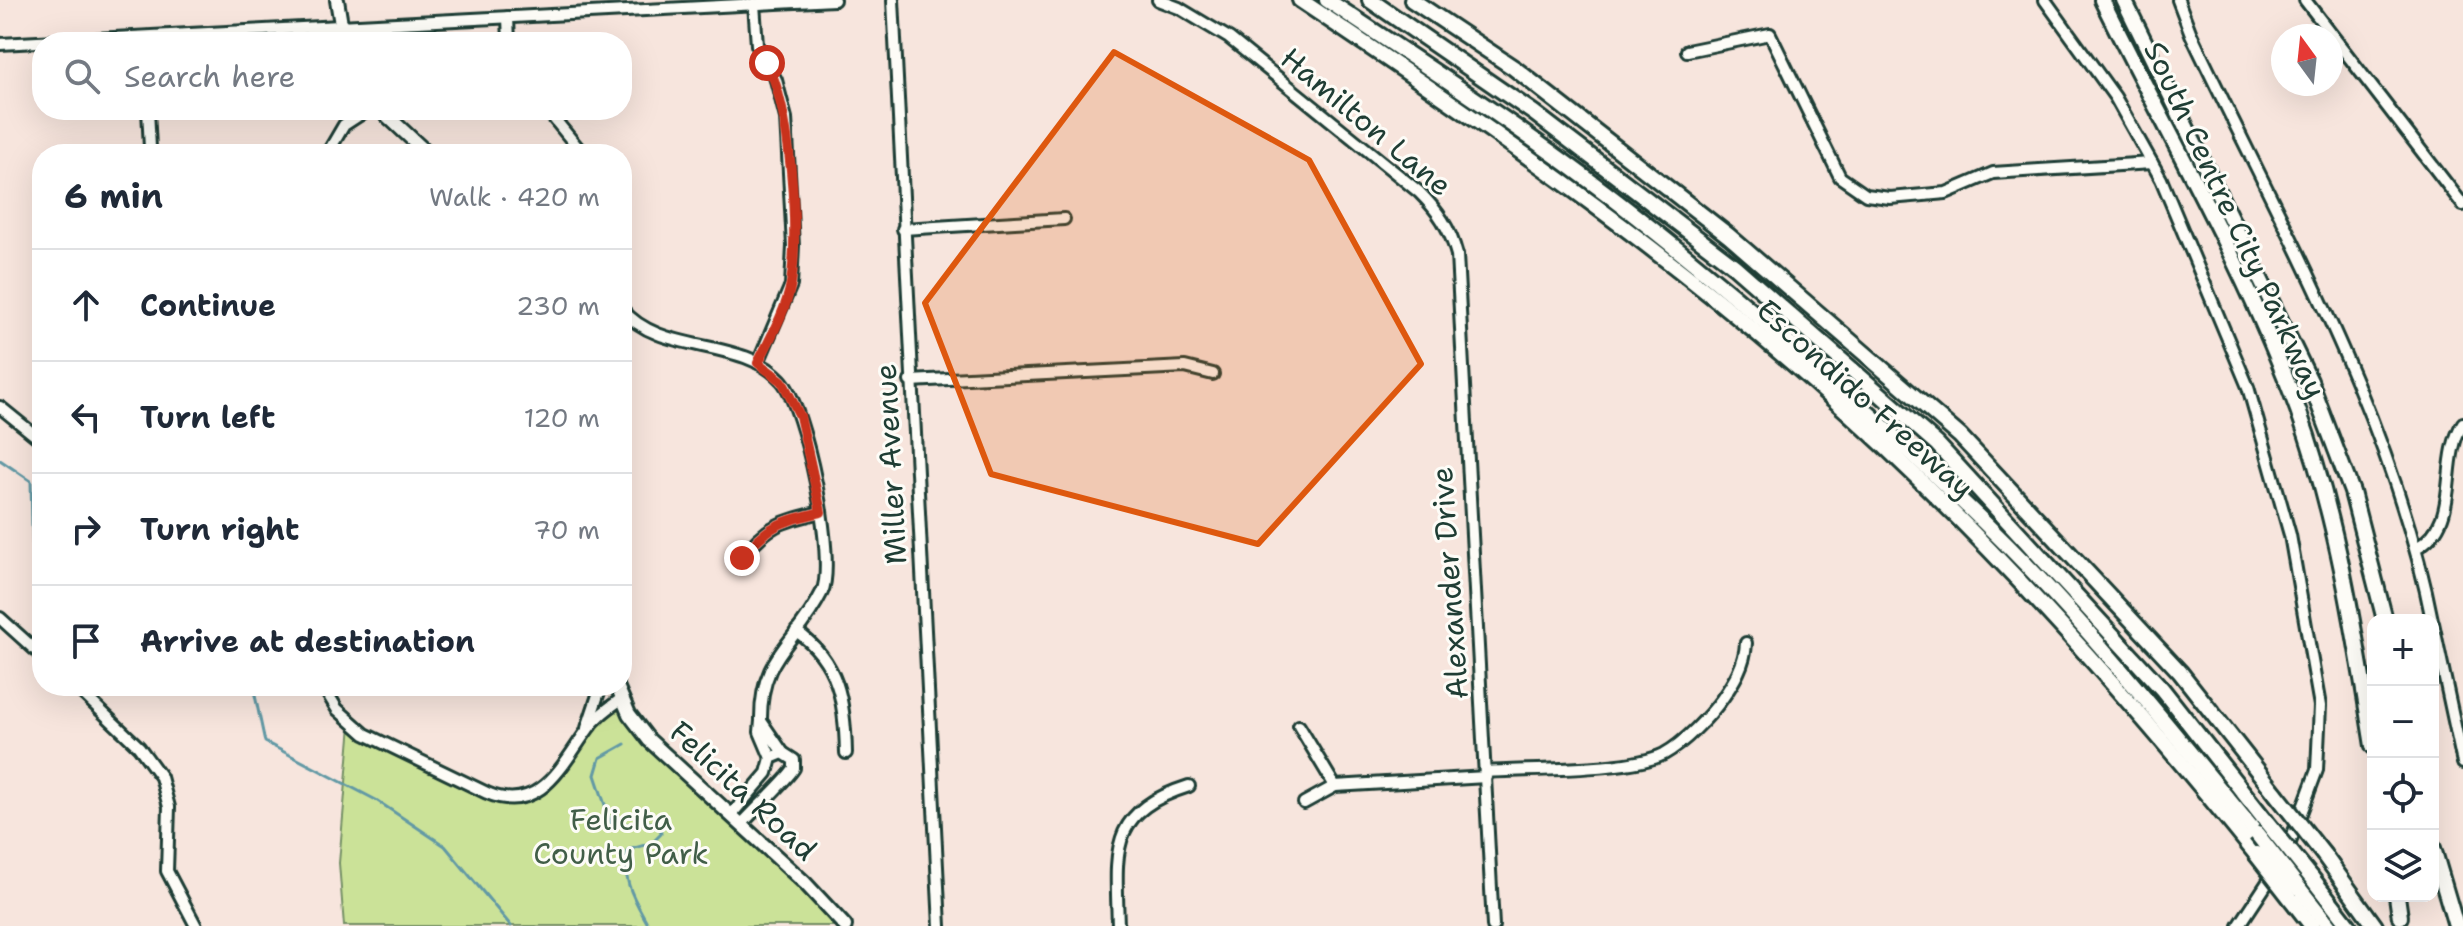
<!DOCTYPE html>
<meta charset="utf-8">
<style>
body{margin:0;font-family:"Shantell Sans",sans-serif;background:#f2f2f3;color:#1f2937}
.controls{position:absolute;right:24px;bottom:24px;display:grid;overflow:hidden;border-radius:16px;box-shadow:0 8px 32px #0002}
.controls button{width:72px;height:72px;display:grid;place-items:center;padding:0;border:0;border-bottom:2px solid #e0e1e3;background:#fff;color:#1f2937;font:40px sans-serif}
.compass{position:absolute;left:2271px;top:24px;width:72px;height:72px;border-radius:50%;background:#fff;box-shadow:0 8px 32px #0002;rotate:345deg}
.stop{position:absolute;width:24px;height:24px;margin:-18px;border:6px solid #c8321e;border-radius:50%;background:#fff}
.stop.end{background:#c8321e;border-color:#fff;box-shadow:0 2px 8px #0008}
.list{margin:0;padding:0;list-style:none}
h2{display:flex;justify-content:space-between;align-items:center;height:104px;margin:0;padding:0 32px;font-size:34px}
h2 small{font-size:26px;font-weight:400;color:#747a83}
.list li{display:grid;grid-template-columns:52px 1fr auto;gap:24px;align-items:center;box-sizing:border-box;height:112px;padding:0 32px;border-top:2px solid #e0e1e3}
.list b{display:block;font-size:30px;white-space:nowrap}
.list em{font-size:26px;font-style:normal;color:#747a83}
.icon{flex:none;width:44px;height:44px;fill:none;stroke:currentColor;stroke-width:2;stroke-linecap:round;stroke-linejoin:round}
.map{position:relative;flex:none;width:2463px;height:926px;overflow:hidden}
.search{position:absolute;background:#fff;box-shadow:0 8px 32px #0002;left:32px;top:32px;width:600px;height:88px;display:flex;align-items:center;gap:20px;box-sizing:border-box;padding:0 28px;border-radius:32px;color:#747a83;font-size:30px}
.panel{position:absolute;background:#fff;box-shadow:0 8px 32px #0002;left:32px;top:144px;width:600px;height:552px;border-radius:32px}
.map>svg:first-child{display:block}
.green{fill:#cbe298;stroke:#759066;stroke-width:2}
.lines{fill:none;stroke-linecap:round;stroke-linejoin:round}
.stream{stroke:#6299a5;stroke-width:3}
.minor-casing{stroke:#1f3d34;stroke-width:16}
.major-casing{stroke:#1f3d34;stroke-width:18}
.highway-casing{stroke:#1f3d34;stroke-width:20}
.minor{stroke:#fdfcf7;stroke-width:10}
.major{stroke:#fdfcf7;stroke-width:12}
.highway{stroke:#fdfcf7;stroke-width:14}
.highway-bridge-casing{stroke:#1f3d34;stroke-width:20;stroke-linecap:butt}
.highway-bridge{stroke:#fdfcf7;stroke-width:14}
.route{stroke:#c8321e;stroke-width:10}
.marked{fill:#de580e;fill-opacity:0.2;stroke:#de580e;stroke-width:6;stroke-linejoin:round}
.labels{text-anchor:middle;stroke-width:6;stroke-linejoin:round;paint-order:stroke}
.street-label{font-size:30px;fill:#1f3d34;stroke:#fdfcf7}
.park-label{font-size:30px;fill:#415e48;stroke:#fdfcf7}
</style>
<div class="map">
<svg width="2463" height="926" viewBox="0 0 2463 926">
<rect width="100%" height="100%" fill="#f7e5dd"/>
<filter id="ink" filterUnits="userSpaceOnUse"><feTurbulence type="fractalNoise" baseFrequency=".0125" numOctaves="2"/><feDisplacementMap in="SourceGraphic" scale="16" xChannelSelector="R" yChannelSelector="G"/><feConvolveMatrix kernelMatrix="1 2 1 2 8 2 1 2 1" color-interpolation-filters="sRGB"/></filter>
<g filter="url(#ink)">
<!-- green -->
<path class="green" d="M 621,699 L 629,714 L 845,926 L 344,926 L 339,863 L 351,725 L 511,798 L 543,788 L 587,730 Z"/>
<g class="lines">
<!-- stream -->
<g class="stream">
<path d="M 0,460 L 31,481 L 33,568 L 42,571"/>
<path d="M 253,686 L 265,742 L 376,800 L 445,846 L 511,926"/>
<path d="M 625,744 L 600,758 L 595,775 L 611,823 C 628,828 643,817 660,825 L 661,834 L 652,843 L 628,850 C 620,880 636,902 649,926"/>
</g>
<defs>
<g id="minor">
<path d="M 893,0 L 940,926"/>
<path d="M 1158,0 L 1179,8 L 1229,38 L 1419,192 C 1438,211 1450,228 1457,255 L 1493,926"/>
<path d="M 2045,0 L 2115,97 L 2161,179 L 2248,387 L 2290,535 L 2320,706 L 2317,770 L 2285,856 L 2239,926"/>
<path d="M 2178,0 L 2191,34 C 2280,222 2392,415 2432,620"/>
<path d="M 2305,0 L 2463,205"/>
<path d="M 754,4 L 757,45 L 776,80 L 786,118 L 793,246 L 791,285 L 758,363"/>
<path d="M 508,17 L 509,42"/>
<path d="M 0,44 L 834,0"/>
<path d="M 1687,51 L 1770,34 L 1840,177 L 1866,195 L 1890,198 L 1946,193 L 1993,173 L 2152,163"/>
<path d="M 148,110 L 150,148"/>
<path d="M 547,110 L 583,154"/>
<path d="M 327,154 L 344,125 L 367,110"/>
<path d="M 903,229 L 1064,219"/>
<path d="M 622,309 C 660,356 741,336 781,380 C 805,405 837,561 822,592 C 796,645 760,654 761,721"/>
<path d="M 910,381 L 1185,367 L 1213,374"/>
<path d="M 0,407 L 42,441"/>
<path d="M 2416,548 C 2463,523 2438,462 2463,423"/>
<path d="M 742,558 C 766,525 783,521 821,512"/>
<path d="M 0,618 L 42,656"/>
<path d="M 2433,623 L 2463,763"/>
<path d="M 796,631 C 839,661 845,702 846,753"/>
<path d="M 75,686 L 139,747 L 161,777 L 169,807 L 167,871 L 196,926"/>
<path d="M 323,686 L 337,709 L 365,734 L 487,793 C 540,816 563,763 588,729 C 597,716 609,708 621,699"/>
<path d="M 1299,726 L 1335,786"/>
<path d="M 587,728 L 601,686"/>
<path d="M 771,758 L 760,732 L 761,721 L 783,753"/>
<path d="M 1486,772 C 1527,769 1631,771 1664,754 C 1684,743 1709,717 1722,699 C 1734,682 1745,664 1746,643"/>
<path d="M 1304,803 L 1335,786 L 1486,777"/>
<path d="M 731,815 L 767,773 L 771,758 L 783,753 L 794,760 L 794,768 C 788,779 753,811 741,825"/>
<path d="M 1118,926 C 1116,851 1107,812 1189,786"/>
</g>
<g id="major">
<path d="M 337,0 L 344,42"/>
<path d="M 381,110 L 428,154"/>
<path d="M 617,686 L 629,714 L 649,740 L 805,883 L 845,926"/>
</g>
<g id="highway">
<path d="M 1300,0 C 1478,119 1653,240 1814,382 C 1976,524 2121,687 2256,854"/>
<path d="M 1327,0 C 1437,73 1549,146 1652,229 C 1777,329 1897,435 2010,548 C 2098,637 2177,738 2257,834"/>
<path d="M 1370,0 L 1534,113 L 1734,266 L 1937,444 L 2162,689 L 2265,820"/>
<path d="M 1412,0 L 1514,68 L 1729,236 L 1960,436 L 2180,672 L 2276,794"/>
<path d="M 2102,0 C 2168,135 2246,268 2298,410 C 2337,517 2355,633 2373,746"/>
<path d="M 2124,0 L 2310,381 L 2352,492 L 2385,620"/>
<path d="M 2433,848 L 2456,926"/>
<path d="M 2324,855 L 2375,926"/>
<path d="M 2311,877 L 2349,926"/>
<path d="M 2299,888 L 2329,926"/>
<path d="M 2397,896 L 2400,917"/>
<path d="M 2291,899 L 2312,926"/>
</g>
</defs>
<!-- minor casing -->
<use href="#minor" class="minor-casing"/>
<!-- major casing -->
<use href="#major" class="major-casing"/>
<!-- highway casing -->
<use href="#highway" class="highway-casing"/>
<!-- minor -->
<use href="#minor" class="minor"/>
<!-- major -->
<use href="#major" class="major"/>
<!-- highway -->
<use href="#highway" class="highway"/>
<defs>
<g id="highway-bridge">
<path d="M 2276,794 L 2324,855"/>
<path d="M 2265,820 L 2311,877"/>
<path d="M 2257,834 L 2299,888"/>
<path d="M 2256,854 L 2291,899"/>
</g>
</defs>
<!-- highway-bridge casing -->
<use href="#highway-bridge" class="highway-bridge-casing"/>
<!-- highway-bridge -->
<use href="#highway-bridge" class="highway-bridge"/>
</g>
</g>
<g class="lines" filter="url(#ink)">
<!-- route -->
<path class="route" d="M 742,558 C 766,525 783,521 821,512 L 800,416 L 782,381 L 758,363 C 770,339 787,309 791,283 C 799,229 791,110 767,63"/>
</g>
<!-- marked area -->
<path class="marked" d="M 1114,52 L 1309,160 L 1421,364 L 1258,544 L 991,474 L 925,303 Z"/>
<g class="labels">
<!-- street labels -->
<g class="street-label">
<text transform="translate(1366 122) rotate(40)" y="10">Hamilton Lane</text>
<text transform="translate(2235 220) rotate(65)" y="10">South Centre City Parkway</text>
<text transform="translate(1865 399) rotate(42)" y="10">Escondido Freeway</text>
<text transform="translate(891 464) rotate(-93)" y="10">Miller Avenue</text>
<text transform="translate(1450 583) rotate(-94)" y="10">Alexander Drive</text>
<text transform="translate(743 791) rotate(43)" y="10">Felicita Road</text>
</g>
<!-- park labels -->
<g class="park-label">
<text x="621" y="830">Felicita<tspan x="621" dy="34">County Park</tspan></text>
</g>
</g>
</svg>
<div class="controls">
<button>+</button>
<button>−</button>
<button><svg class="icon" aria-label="locate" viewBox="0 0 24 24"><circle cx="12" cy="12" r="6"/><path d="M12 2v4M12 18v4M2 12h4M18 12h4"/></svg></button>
<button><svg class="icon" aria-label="layers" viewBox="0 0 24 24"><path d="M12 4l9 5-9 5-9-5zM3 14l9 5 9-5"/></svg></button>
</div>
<svg class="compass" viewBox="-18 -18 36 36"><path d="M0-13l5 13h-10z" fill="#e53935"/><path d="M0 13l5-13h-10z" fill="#747a83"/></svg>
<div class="stop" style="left:767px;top:63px"></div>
<div class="stop end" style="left:742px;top:558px"></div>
<div class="search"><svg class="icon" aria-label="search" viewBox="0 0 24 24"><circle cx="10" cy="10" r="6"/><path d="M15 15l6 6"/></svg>Search here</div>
<section class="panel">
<h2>6 min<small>Walk · 420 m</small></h2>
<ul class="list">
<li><svg class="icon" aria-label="ahead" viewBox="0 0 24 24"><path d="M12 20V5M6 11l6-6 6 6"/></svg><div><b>Continue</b></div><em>230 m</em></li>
<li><svg class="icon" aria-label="left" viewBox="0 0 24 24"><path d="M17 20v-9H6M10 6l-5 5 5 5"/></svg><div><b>Turn left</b></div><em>120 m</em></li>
<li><svg class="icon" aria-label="right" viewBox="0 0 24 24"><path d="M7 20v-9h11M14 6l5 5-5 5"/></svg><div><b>Turn right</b></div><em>70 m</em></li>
<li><svg class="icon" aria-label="arrive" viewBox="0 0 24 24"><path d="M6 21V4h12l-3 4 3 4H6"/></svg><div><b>Arrive at destination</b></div></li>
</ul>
</section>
</div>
